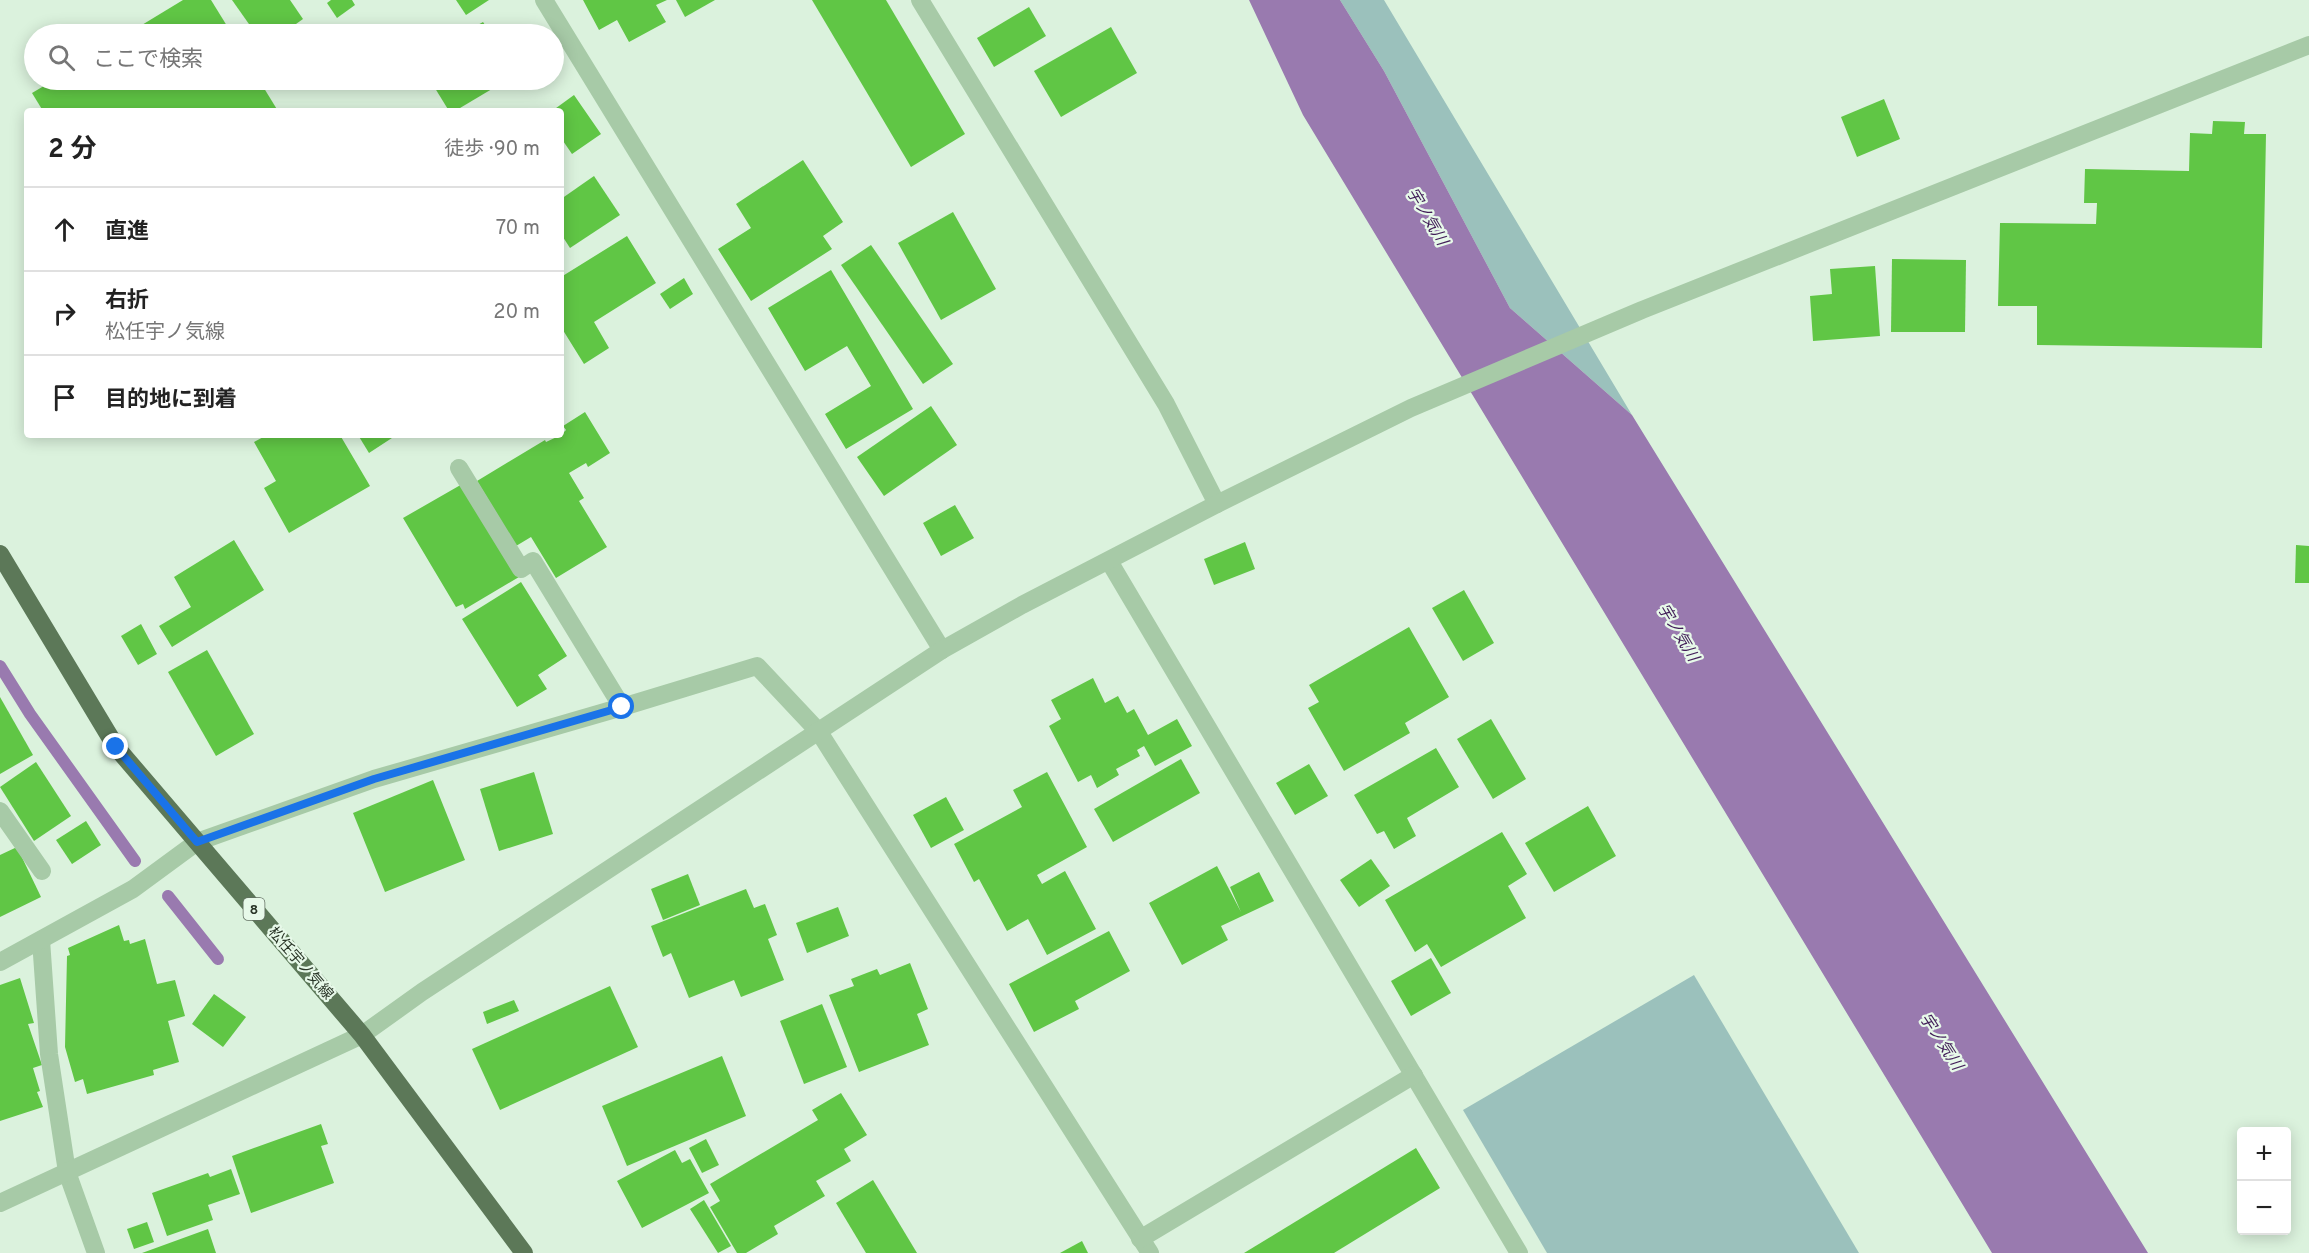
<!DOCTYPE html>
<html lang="ja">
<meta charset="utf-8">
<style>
body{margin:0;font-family:Overpass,"Noto Sans JP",sans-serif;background:#f2f2f2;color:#222}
.controls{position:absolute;right:18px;bottom:18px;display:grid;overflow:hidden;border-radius:6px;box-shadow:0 3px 15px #0003}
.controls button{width:54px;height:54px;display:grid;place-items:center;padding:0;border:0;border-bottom:2px solid #e0e0e0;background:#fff;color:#222;font:30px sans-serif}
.stop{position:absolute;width:18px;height:18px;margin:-14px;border:4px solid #1a73e8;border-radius:50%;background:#fff}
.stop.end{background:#1a73e8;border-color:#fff;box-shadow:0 2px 6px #0008}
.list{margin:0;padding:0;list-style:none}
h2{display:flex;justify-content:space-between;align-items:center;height:78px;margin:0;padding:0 24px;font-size:26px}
h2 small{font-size:20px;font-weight:400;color:#767676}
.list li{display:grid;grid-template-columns:39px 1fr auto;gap:18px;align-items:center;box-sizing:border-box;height:84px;padding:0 24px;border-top:2px solid #e0e0e0}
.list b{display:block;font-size:22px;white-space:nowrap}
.list p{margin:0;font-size:20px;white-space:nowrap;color:#767676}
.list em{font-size:20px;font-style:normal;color:#767676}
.icon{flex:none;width:33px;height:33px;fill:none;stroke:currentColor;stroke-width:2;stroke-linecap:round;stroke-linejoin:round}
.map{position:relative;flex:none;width:2309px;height:1253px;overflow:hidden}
.search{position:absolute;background:#fff;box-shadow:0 3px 15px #0003;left:24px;top:24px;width:540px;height:66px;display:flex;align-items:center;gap:15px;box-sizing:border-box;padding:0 21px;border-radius:33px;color:#767676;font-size:22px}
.panel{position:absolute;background:#fff;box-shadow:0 3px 15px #0003;left:24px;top:108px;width:540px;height:330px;border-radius:6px}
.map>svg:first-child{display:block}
.green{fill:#9bc1bc}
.water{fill:#997aaf}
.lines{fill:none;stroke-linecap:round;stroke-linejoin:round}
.stream{stroke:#997aaf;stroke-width:12}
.building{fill:#60c645}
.minor{stroke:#a7caa7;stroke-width:18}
.major{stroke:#5c7858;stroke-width:18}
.route{stroke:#1a73e8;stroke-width:8}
.labels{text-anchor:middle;stroke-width:4.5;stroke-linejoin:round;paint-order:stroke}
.shield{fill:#e7f9e9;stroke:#637062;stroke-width:1.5}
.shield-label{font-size:14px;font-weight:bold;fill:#2a3628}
.street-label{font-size:15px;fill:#2a3628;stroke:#e7f9e9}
.water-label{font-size:16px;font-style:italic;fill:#411d58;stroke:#e7f9e9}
</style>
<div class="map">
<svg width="2309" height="1253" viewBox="0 0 2309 1253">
<rect width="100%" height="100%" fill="#dbf2dd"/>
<!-- green -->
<g class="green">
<path d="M 1340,0 L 1384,0 L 1632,415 L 1510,308 L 1384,71 Z"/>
<path d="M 1694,975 L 1859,1253 L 1547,1253 L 1463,1110 Z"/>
</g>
<!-- water -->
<path class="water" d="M 1249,0 L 1340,0 L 1384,71 L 1510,308 L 1632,415 L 2148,1253 L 1992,1253 L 1303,115 Z"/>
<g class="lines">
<!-- stream -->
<g class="stream">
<path d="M 0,666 L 30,714 L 135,861"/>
<path d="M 168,896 L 218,959"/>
</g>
</g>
<!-- building -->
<g class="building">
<path d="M 183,0 L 211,0 L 232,34 L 127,34 Z"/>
<path d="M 232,0 L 290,0 L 303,19 L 282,34 L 256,34 Z"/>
<path d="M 331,0 L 352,0 L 355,5 L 337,18 L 327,3 Z"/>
<path d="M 456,0 L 489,0 L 466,15 Z"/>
<path d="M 583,0 L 667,0 L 656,5 L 666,22 L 629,42 L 617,20 L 599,30 Z"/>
<path d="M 676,0 L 715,0 L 685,17 Z"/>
<path d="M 812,0 L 886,0 L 965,134 L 911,167 Z"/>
<path d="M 1029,7 L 1046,36 L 994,67 L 977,38 Z"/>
<path d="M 483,22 L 491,34 L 462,34 Z"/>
<path d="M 1111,27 L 1137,73 L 1061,117 L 1034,71 Z"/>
<path d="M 54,80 L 259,80 L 278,111 L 43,111 L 32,93 Z"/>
<path d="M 430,80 L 507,80 L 455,111 L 449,111 Z"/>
<path d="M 574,95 L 601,134 L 572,154 L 561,138 L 561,111 L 552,111 Z"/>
<path d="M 1884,99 L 1900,139 L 1857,157 L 1841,117 Z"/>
<path d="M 2213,121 L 2245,122 L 2244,134 L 2266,134 L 2262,348 L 2037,345 L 2037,306 L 1998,306 L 2000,223 L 2096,224 L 2097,203 L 2084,203 L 2085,169 L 2189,171 L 2190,133 L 2212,134 Z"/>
<path d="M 803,160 L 843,222 L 823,236 L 832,249 L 751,301 L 718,249 L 751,228 L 736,204 Z"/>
<path d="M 594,176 L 620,215 L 570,248 L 561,234 L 561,199 Z"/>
<path d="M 953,212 L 996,289 L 941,320 L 898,243 Z"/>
<path d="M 627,236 L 656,283 L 594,322 L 609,348 L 584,364 L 561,327 L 561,277 Z"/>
<path d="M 871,245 L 953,364 L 923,384 L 841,265 Z"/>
<path d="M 1892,259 L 1966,260 L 1965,332 L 1891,332 Z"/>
<path d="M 1875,266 L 1880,336 L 1813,341 L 1810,296 L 1832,294 L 1830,269 Z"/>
<path d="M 831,270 L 913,409 L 846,449 L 825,414 L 871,386 L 847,346 L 805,371 L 768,308 Z"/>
<path d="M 684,278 L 693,294 L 670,309 L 660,294 Z"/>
<path d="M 931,406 L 957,445 L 884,496 L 857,457 Z"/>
<path d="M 585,412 L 610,453 L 588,467 L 586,463 L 569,473 L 584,498 L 579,501 L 607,547 L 556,578 L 531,537 L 516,546 L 477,481 L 545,440 L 546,442 L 561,435 L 566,430 L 563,426 Z"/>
<path d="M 267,435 L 340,435 L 370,486 L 289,533 L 264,488 L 276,481 L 254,442 Z"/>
<path d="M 358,435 L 394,435 L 395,436 L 369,453 Z"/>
<path d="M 464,483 L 519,577 L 465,609 L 463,604 L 456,607 L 403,518 Z"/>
<path d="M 955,505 L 974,538 L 941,556 L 923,523 Z"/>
<path d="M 234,540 L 264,590 L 172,647 L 159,626 L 191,607 L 174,577 Z"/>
<path d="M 1245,542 L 1255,569 L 1214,585 L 1204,559 Z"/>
<path d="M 2296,545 L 2309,546 L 2309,583 L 2295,583 Z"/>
<path d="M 521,582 L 567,656 L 538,675 L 547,689 L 517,707 L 462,619 Z"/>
<path d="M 1464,590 L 1494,643 L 1463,661 L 1432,608 Z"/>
<path d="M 141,624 L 157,654 L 138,665 L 121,636 Z"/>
<path d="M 1409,627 L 1449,697 L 1405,723 L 1410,733 L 1344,771 L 1308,708 L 1319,702 L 1309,685 Z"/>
<path d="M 207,650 L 254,734 L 216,756 L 168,672 Z"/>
<path d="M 1093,678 L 1105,703 L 1118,696 L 1127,713 L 1134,709 L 1148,735 L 1177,719 L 1192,746 L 1155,766 L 1144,746 L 1137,750 L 1140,756 L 1116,769 L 1119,775 L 1097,788 L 1091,775 L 1078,782 L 1049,726 L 1061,719 L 1051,700 Z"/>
<path d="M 0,697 L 33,755 L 0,774 Z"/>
<path d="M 1491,719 L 1526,779 L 1493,799 L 1457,739 Z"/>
<path d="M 1436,748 L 1459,787 L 1407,818 L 1416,836 L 1394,849 L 1384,831 L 1377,834 L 1354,795 Z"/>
<path d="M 1181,759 L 1200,793 L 1113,842 L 1094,809 Z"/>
<path d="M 36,762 L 71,816 L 34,841 L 0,787 Z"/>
<path d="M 1309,764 L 1328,796 L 1295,815 L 1276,783 Z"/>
<path d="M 534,772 L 553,834 L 499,851 L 480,789 Z"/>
<path d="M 1047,772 L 1087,847 L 1037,875 L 1042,884 L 1065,871 L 1096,929 L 1047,955 L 1028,919 L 1007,931 L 979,879 L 974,882 L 954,844 L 1022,807 L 1013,790 Z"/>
<path d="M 433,780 L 465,860 L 385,892 L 353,813 Z"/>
<path d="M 946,797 L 964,830 L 931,848 L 913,815 Z"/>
<path d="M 1588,806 L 1616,856 L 1554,892 L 1525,843 Z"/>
<path d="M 86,821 L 101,845 L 72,864 L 56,840 Z"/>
<path d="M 1502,832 L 1527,874 L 1508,886 L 1526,918 L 1441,967 L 1427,944 L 1415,952 L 1385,900 Z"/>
<path d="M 17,847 L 41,897 L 0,917 L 0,855 Z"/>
<path d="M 1371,859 L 1390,886 L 1359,907 L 1340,880 Z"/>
<path d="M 1217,866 L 1241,912 L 1230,887 L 1259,872 L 1274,901 L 1221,926 L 1228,940 L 1182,965 L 1149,903 Z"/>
<path d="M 688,874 L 700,905 L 663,920 L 651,889 Z"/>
<path d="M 746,889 L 754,908 L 765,904 L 777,935 L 768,939 L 784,980 L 741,997 L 734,980 L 689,998 L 671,953 L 663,957 L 651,926 Z"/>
<path d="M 838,907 L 849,936 L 807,953 L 796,923 Z"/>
<path d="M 119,925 L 124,941 L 129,940 L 130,944 L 145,939 L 157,984 L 175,980 L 185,1016 L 168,1021 L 179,1062 L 153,1070 L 154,1075 L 87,1094 L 83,1079 L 75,1082 L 65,1047 L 67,956 L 70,955 L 68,948 Z"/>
<path d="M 1109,931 L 1130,971 L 1075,1001 L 1079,1009 L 1034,1032 L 1009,984 Z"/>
<path d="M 1431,958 L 1451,993 L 1411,1016 L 1391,981 Z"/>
<path d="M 910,963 L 928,1009 L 917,1014 L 929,1045 L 859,1072 L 829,995 L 854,986 L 851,979 L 877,969 L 880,975 Z"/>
<path d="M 20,978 L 34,1023 L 28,1024 L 42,1065 L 33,1068 L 40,1091 L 37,1092 L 43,1107 L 0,1121 L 0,985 Z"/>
<path d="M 610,986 L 638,1047 L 500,1110 L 472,1049 Z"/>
<path d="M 214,994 L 246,1017 L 223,1047 L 192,1024 Z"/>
<path d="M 514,1000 L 519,1011 L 487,1024 L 483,1012 Z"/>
<path d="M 822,1004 L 847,1067 L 804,1084 L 780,1021 Z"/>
<path d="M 722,1056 L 746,1116 L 627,1166 L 602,1106 Z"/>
<path d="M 841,1093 L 867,1135 L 844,1149 L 851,1161 L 816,1181 L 825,1196 L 774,1226 L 778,1234 L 746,1253 L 737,1253 L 710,1207 L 720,1201 L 710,1184 L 818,1120 L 812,1110 Z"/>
<path d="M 321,1124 L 328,1144 L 321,1146 L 334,1183 L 251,1213 L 232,1156 Z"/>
<path d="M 706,1139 L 719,1165 L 702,1173 L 689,1148 Z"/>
<path d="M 1416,1148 L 1440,1188 L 1334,1253 L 1244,1253 Z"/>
<path d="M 675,1150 L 682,1163 L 690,1159 L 709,1193 L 642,1228 L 617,1181 Z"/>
<path d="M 231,1169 L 240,1194 L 208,1205 L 213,1220 L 167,1236 L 152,1193 L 208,1173 L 210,1177 Z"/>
<path d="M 873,1180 L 917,1253 L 866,1253 L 836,1203 Z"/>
<path d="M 704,1200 L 731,1246 L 718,1253 L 690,1209 Z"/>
<path d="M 147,1222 L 154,1242 L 134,1249 L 127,1229 Z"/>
<path d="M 208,1229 L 216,1253 L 142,1253 Z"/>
<path d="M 1082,1241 L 1088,1253 L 1060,1253 Z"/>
</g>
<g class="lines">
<!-- minor -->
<g class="minor">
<path d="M 544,0 L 942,650"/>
<path d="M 920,0 L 1166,404 L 1217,504"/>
<path d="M 459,468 L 521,569 L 533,561 L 622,707"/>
<path d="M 1109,561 L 1519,1253"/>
<path d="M 0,811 L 42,871"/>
<path d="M 41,940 L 49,1054 L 67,1172 L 96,1253"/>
<path d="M 0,962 L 133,889 L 197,842 L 374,779 L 629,705 L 757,666 L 819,732 L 1150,1253"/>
<path d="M 0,1203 L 362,1035 L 422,992 L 942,650 L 1022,605 L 1217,504 L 1411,408 L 1642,310 L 2309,45"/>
<path d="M 1140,1239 L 1414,1075"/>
</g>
<!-- major -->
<path class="major" d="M 0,554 L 116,747 L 362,1035 L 524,1253"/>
</g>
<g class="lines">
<!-- route -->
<path class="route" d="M 116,747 L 197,842 L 374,779 L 622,707"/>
</g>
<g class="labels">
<!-- shield labels -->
<rect class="shield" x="243.5" y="898" width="21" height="22" rx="4.5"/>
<g class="shield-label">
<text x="254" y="914">8</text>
</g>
<!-- street labels -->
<g class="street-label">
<text transform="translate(301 963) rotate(49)" y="5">松任宇ノ気線</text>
</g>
<!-- water labels -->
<g class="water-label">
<text transform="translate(1428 216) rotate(59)" y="6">宇ノ気川</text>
<text transform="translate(1679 632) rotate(59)" y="6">宇ノ気川</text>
<text transform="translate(1942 1041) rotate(57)" y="6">宇ノ気川</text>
</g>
</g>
</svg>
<div class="controls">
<button>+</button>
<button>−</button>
</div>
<div class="stop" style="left:622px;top:707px"></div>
<div class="stop end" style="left:116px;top:747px"></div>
<div class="search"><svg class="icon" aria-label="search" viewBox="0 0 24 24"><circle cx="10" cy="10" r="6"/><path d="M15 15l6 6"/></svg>ここで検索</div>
<section class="panel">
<h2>2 分<small>徒歩 · 90 m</small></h2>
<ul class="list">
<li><svg class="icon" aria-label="ahead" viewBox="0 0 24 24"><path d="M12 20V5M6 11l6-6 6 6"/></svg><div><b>直進</b></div><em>70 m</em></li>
<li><svg class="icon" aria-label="right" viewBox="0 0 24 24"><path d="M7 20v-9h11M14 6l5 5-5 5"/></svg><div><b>右折</b><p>松任宇ノ気線</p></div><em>20 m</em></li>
<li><svg class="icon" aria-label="arrive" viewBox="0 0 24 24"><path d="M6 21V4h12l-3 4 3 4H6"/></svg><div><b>目的地に到着</b></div></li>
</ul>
</section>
</div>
